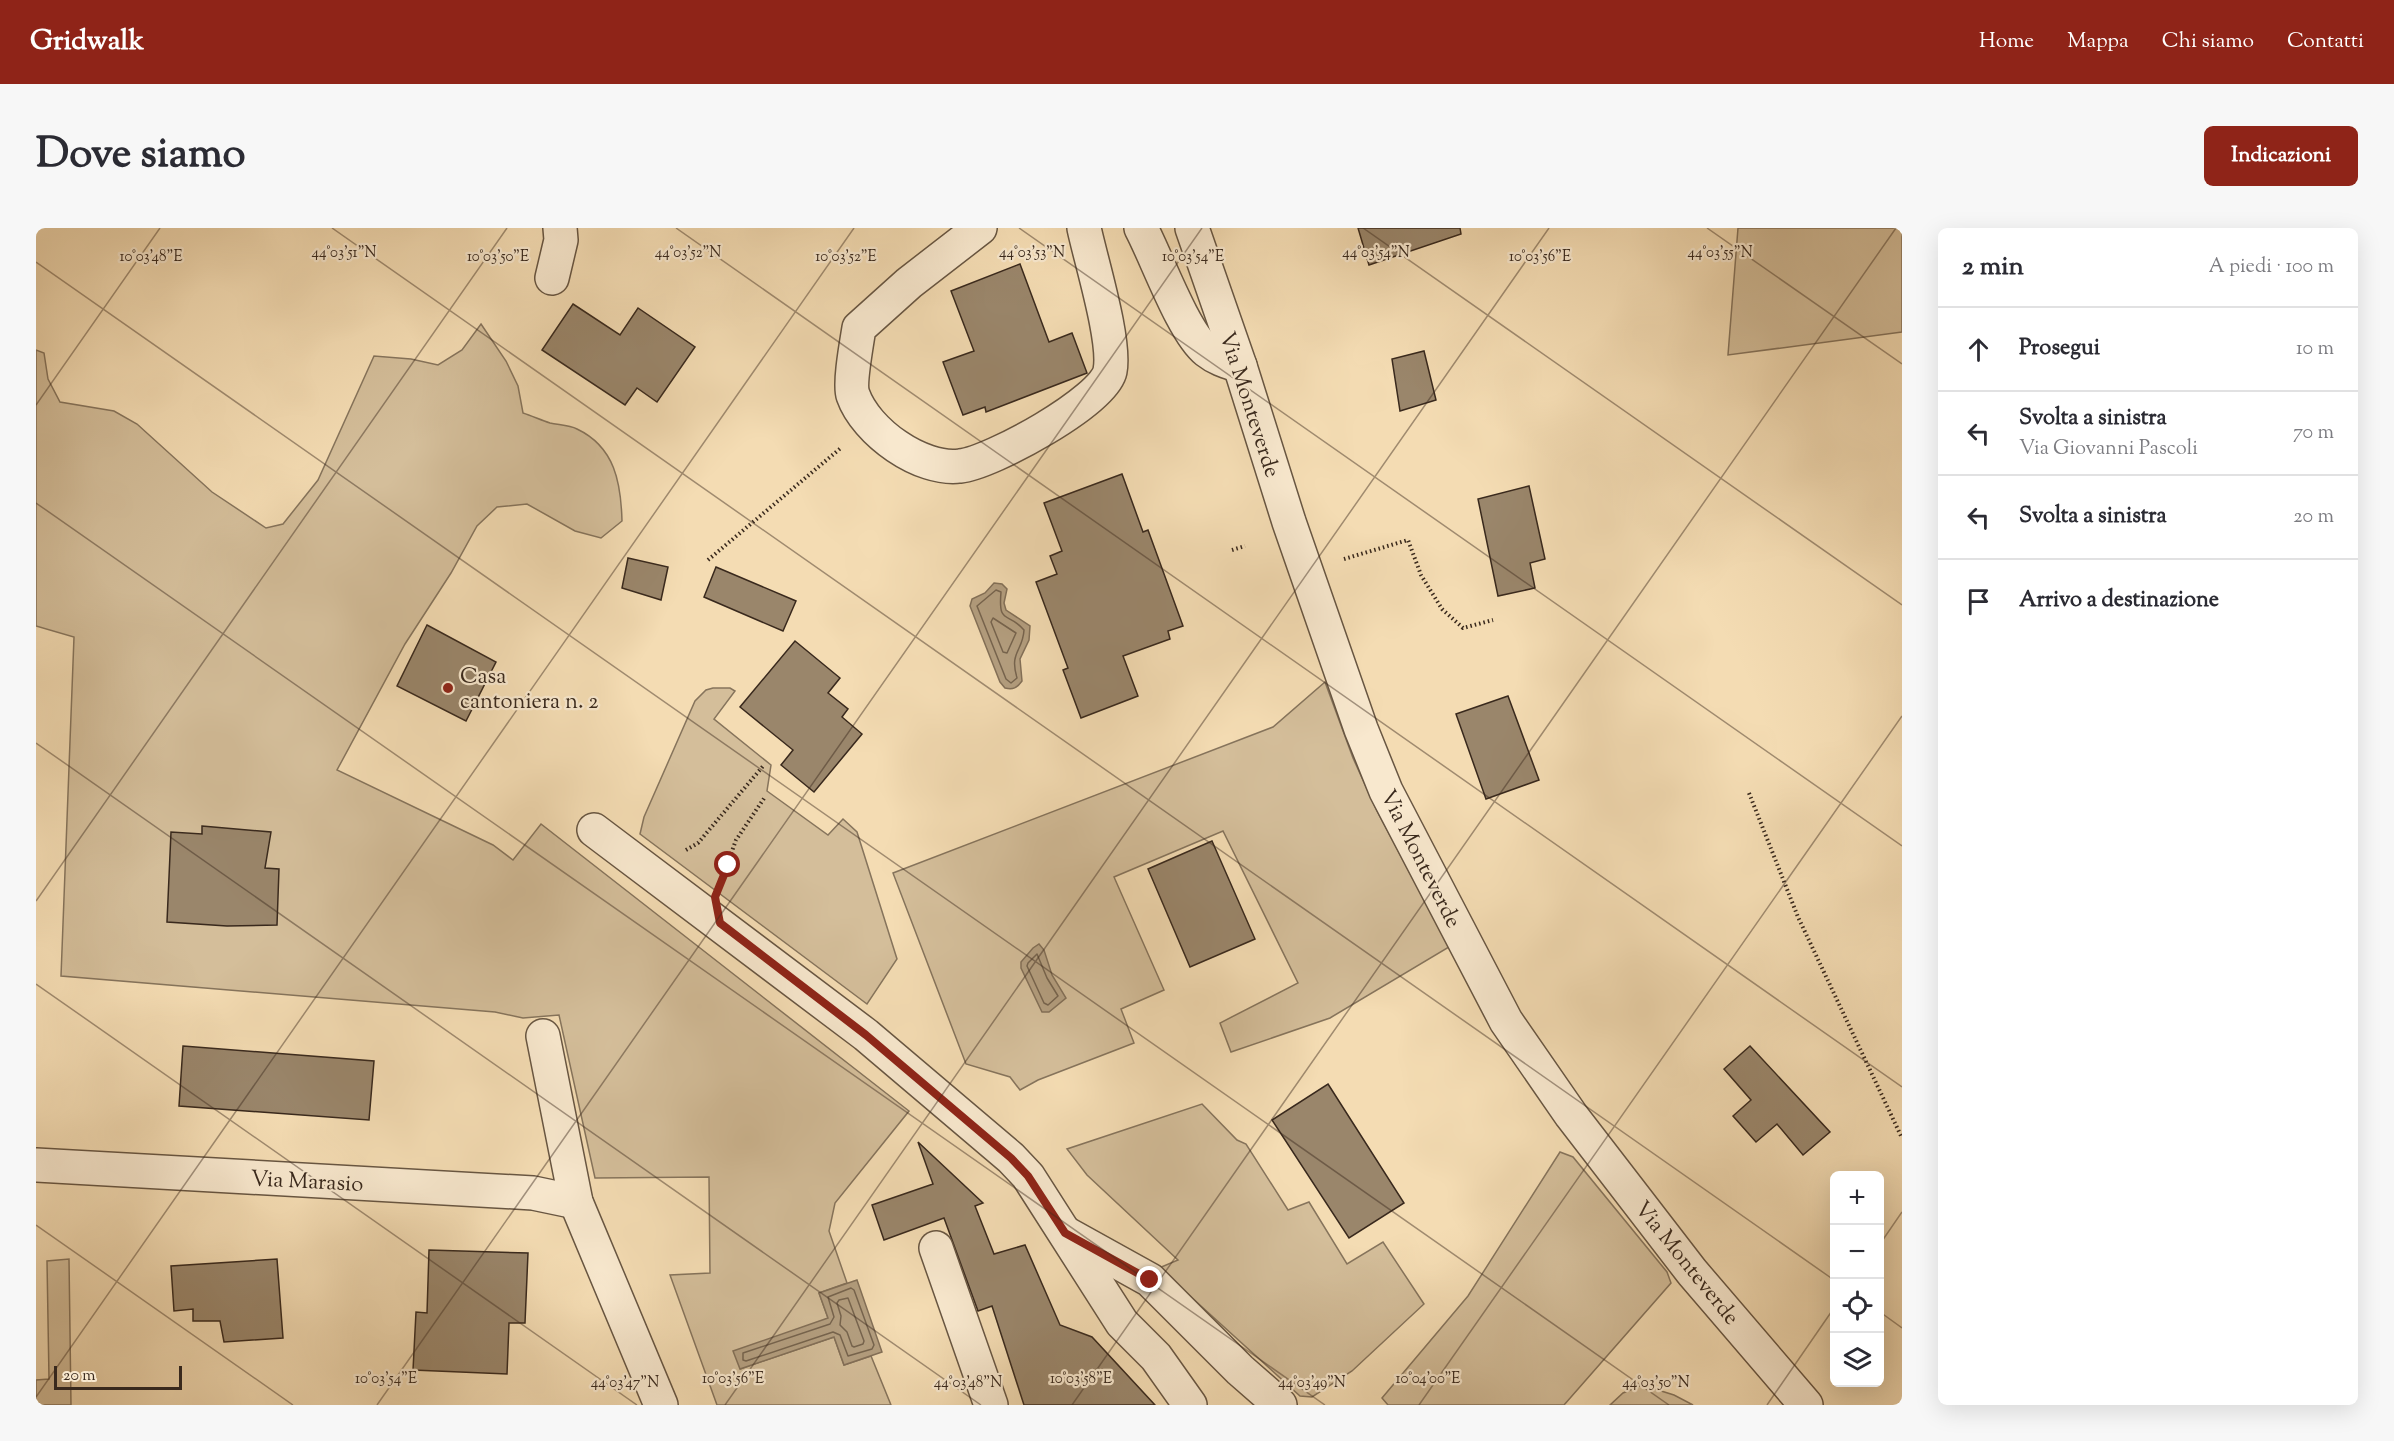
<!DOCTYPE html>
<html lang="it">
<meta charset="utf-8">
<style>
body{margin:0;font-family:"Sorts Mill Goudy",serif;background:#f7f7f7;color:#2b2b33}
.controls{position:absolute;right:18px;bottom:18px;display:grid;overflow:hidden;border-radius:9px;box-shadow:0 6px 24px #0002}
.controls button{width:54px;height:54px;display:grid;place-items:center;padding:0;border:0;border-bottom:2px solid #e1e1e2;background:#fff;color:#2b2b33;font:30px sans-serif}
.scale{position:absolute;left:18px;bottom:15px;width:128px;box-sizing:border-box;padding-left:6px;border:3px solid #39291d;border-top:0;font-size:16px;line-height:21px;white-space:nowrap;color:#39291d;-webkit-text-stroke:4px #f8e8ce;paint-order:stroke}
.stop{position:absolute;width:18px;height:18px;margin:-14px;border:4px solid #8f2418;border-radius:50%;background:#fff}
.stop.end{background:#8f2418;border-color:#fff;box-shadow:0 2px 6px #0008}
.list{margin:0;padding:0;list-style:none}
h2{display:flex;justify-content:space-between;align-items:center;height:78px;margin:0;padding:0 24px;font-size:26px}
h2 small{font-size:20px;font-weight:400;color:#7c7c81}
.list li{display:grid;grid-template-columns:39px 1fr auto;gap:18px;align-items:center;box-sizing:border-box;height:84px;padding:0 24px;border-top:2px solid #e1e1e2}
.list b{display:block;font-size:22px;white-space:nowrap}
.list p{margin:0;font-size:20px;white-space:nowrap;color:#7c7c81}
.list em{font-size:20px;font-style:normal;color:#7c7c81}
.icon{flex:none;width:33px;height:33px;fill:none;stroke:currentColor;stroke-width:2;stroke-linecap:round;stroke-linejoin:round}
.map{position:relative;flex:none;width:1866px;height:1177px;overflow:hidden;border-radius:9px}
header{display:flex;align-items:center;gap:36px;box-sizing:border-box;height:84px;padding:0 30px;background:#8f2418;color:#fff}
header strong{font-size:28px}
nav{display:flex;gap:33px;margin-inline-start:auto;font-size:21px}
.intro{display:flex;align-items:center;justify-content:space-between;box-sizing:border-box;height:144px;padding:0 36px}
h1{margin:0;font-size:42px}
.button{padding:15px 27px;border-radius:9px;background:#8f2418;color:#fff;font-size:21px;font-weight:700}
main{display:flex;gap:36px;padding:0 36px}
aside{flex:1;background:#fff;border-radius:9px;box-shadow:0 6px 24px #0002}
.map>svg:first-child{display:block}
.green{fill:#d4be9a;stroke:#86745c;stroke-width:1.5}
.water{fill:#b49f80;stroke:#837058;stroke-width:1.5}
.lines{fill:none;stroke-linecap:round;stroke-linejoin:round}
.shore{stroke:#76644e;stroke-width:1.5}
.building{fill:#9a866b;stroke:#39291d;stroke-width:1.5}
.minor-casing{stroke:#685642;stroke-width:36}
.path{stroke:#39291d;stroke-width:4;stroke-dasharray:1.5 3;stroke-linecap:butt}
.minor{stroke:#f8e8ce;stroke-width:33}
.route{stroke:#8f2418;stroke-width:8}
.ticks{fill:none;stroke:#39291d;stroke-width:1.5;stroke-opacity:0.45}
.poi-dot{fill:#8f2418;stroke:#f8e8ce;stroke-width:2}
.labels{text-anchor:middle;stroke-width:4.5;stroke-linejoin:round;paint-order:stroke}
.street-label{font-size:22px;fill:#39291d;stroke:#f8e8ce}
.poi-label{font-size:22px;fill:#39291d;stroke:#f8e8ce;text-anchor:start}
.ticks-label{font-size:15px;text-anchor:middle;fill:#39291d;stroke:#f8e8ce;stroke-width:4.5;stroke-linejoin:round;paint-order:stroke}
</style>
<header>
<strong>Gridwalk</strong>
<nav><a>Home</a><a>Mappa</a><a>Chi siamo</a><a>Contatti</a></nav>
</header>
<div class="intro"><h1>Dove siamo</h1><a class="button">Indicazioni</a></div>
<main>
<div class="map">
<svg width="1866" height="1177" viewBox="0 0 1866 1177">
<rect width="100%" height="100%" fill="#f4dcb3"/>
<filter id="stains"><feTurbulence type="fractalNoise" baseFrequency=".00333" numOctaves="4"/><feColorMatrix values="0 0 0 0 .2 0 0 0 0 .09 0 0 0 0 .02 0 0 0 .5 -.17"/></filter>
<radialGradient id="worn" r=".72"><stop offset=".6" stop-color="#630" stop-opacity="0"/><stop offset="1" stop-color="#630" stop-opacity=".3"/></radialGradient>
<!-- green -->
<g class="green">
<path d="M 1702,0 L 1866,0 L 1866,104 L 1692,127 Z"/>
<path d="M 445,96 L 470,133 L 482,158 L 487,185 C 496,188 505,192 514,195 C 523,197 533,197 541,201 C 579,219 585,255 586,293 L 565,310 L 539,303 L 491,276 L 461,279 L 441,298 L 415,345 L 369,416 L 301,542 L 457,617 L 477,632 L 505,596 L 873,883 L 799,975 L 793,1003 L 811,1055 L 783,1065 L 792,1090 L 704,1141 L 798,1109 L 808,1137 L 835,1128 L 855,1177 L 681,1177 L 634,1047 L 674,1045 L 673,949 L 559,950 L 523,787 L 487,790 L 459,784 L 25,748 L 38,409 L 0,398 L 0,122 L 8,125 L 12,151 L 24,174 L 78,183 L 101,196 L 176,264 L 230,300 L 247,296 L 282,252 L 338,128 L 375,131 L 402,137 L 426,122 Z"/>
<path d="M 1289,454 L 1317,530 L 1341,583 L 1413,719 L 1294,790 L 1195,824 L 1184,795 L 1262,755 L 1187,603 L 1078,649 L 1128,762 L 1085,781 L 1098,815 L 1002,852 L 984,862 L 974,849 L 930,836 L 857,645 L 1237,499 Z"/>
<path d="M 677,460 L 694,460 L 699,463 L 678,491 L 735,537 L 731,563 L 792,607 L 807,591 L 821,604 L 861,731 L 831,776 L 604,606 L 608,589 L 659,473 L 670,462 Z"/>
<path d="M 1166,876 L 1201,912 L 1210,916 L 1252,982 L 1273,974 L 1311,1036 L 1347,1014 L 1388,1076 L 1316,1143 L 1276,1169 L 1264,1168 L 1123,1040 L 1142,1032 L 1051,947 L 1031,921 Z"/>
<path d="M 1524,924 L 1537,929 L 1631,1044 L 1635,1055 L 1528,1177 L 1352,1177 L 1346,1170 L 1432,1068 Z"/>
<path d="M 33,1031 L 35,1177 L 0,1177 L 0,1152 L 13,1151 L 11,1033 Z"/>
<path d="M 1606,1157 L 1638,1167 L 1657,1177 L 1574,1177 L 1587,1165 Z"/>
</g>
<!-- water -->
<g class="water">
<path d="M 958,355 L 966,356 L 971,361 L 968,375 L 970,382 L 994,398 L 993,412 L 984,431 L 986,453 C 981,460 977,462 969,460 L 964,454 L 934,378 L 936,371 L 949,365 Z"/>
<path d="M 1003,716 L 1008,722 L 1016,747 L 1030,770 L 1013,784 L 1006,784 L 985,740 L 985,734 L 997,720 Z"/>
<path d="M 821,1052 L 846,1124 L 808,1137 L 798,1109 L 704,1141 L 697,1123 L 792,1090 L 783,1065 Z"/>
</g>
<g class="lines">
<!-- shore -->
<g class="shore">
<path d="M 960,362 L 965,364 C 962,398 972,383 988,402 C 987,423 973,424 981,450 L 975,455 L 970,451 L 941,378 Z"/>
<path d="M 957,390 L 980,405 L 971,425 L 967,424 L 955,394 Z"/>
<path d="M 1001,726 L 1011,750 L 1022,768 L 1012,777 L 1008,775 L 991,738 L 992,735 Z"/>
<path d="M 815,1060 L 818,1062 L 838,1117 L 836,1121 L 812,1128 L 804,1107 L 797,1104 L 710,1133 L 707,1132 L 707,1125 L 794,1096 L 798,1089 L 792,1069 Z"/>
<path d="M 812,1070 L 828,1113 L 827,1116 L 818,1119 L 816,1118 L 811,1104 L 804,1097 L 805,1088 L 801,1075 L 803,1072 Z"/>
</g>
</g>
<!-- building -->
<g class="building">
<path d="M 1322,0 L 1424,0 L 1425,6 L 1333,37 Z"/>
<path d="M 984,36 L 1013,114 L 1036,105 L 1051,145 L 950,184 L 949,179 L 927,187 L 907,134 L 938,123 L 915,63 Z"/>
<path d="M 537,76 L 584,107 L 602,80 L 659,119 L 621,174 L 601,160 L 589,177 L 506,122 Z"/>
<path d="M 1388,123 L 1400,172 L 1364,183 L 1356,131 Z"/>
<path d="M 1086,246 L 1107,304 L 1112,302 L 1147,398 L 1132,403 L 1134,411 L 1087,428 L 1102,468 L 1045,490 L 1027,442 L 1032,440 L 1000,354 L 1021,346 L 1014,328 L 1026,323 L 1008,275 Z"/>
<path d="M 1493,258 L 1509,331 L 1494,335 L 1499,360 L 1462,368 L 1442,271 Z"/>
<path d="M 592,330 L 632,339 L 625,372 L 586,360 Z"/>
<path d="M 680,339 L 760,373 L 747,403 L 668,369 Z"/>
<path d="M 391,397 L 460,434 L 430,493 L 361,458 Z"/>
<path d="M 759,413 L 804,450 L 792,465 L 812,481 L 806,489 L 826,506 L 778,564 L 745,537 L 757,522 L 704,479 Z"/>
<path d="M 1472,468 L 1503,552 L 1450,571 L 1420,486 Z"/>
<path d="M 166,598 L 235,604 L 229,640 L 243,641 L 241,697 L 191,698 L 131,694 L 135,604 L 166,606 Z"/>
<path d="M 1176,613 L 1219,711 L 1154,739 L 1112,641 Z"/>
<path d="M 147,818 L 338,833 L 333,892 L 143,878 Z"/>
<path d="M 1714,818 L 1794,904 L 1767,927 L 1741,896 L 1720,914 L 1697,888 L 1715,872 L 1688,841 Z"/>
<path d="M 1292,856 L 1368,975 L 1313,1010 L 1236,892 Z"/>
<path d="M 882,914 L 947,975 L 939,978 L 958,1026 L 989,1017 L 1024,1097 L 1056,1109 L 1119,1177 L 988,1177 L 956,1078 L 942,1083 L 908,990 L 848,1012 L 836,977 L 897,956 Z"/>
<path d="M 393,1022 L 492,1025 L 489,1095 L 473,1095 L 471,1146 L 377,1142 L 380,1084 L 391,1085 Z"/>
<path d="M 241,1031 L 247,1110 L 188,1114 L 184,1093 L 157,1093 L 157,1081 L 138,1083 L 135,1038 Z"/>
</g>
<g class="lines">
<defs>
<g id="minor">
<path d="M 944,0 L 873,55 L 823,100 C 821,113 813,156 817,167 C 830,204 885,243 924,238 C 955,235 1068,173 1074,143 C 1080,113 1055,33 1048,0"/>
<path d="M 1105,0 C 1121,30 1147,104 1171,123 C 1181,131 1192,134 1204,138"/>
<path d="M 1156,0 L 1204,138 L 1253,294 L 1325,501 L 1350,563 L 1470,793 L 1535,887 L 1656,1044 L 1770,1177"/>
<path d="M 516,50 L 525,12 L 524,0"/>
<path d="M 558,602 L 830,807 L 975,930 L 992,948 L 1086,1095 L 1120,1129 L 1154,1177"/>
<path d="M 507,808 L 540,974 L 625,1177"/>
<path d="M 0,937 L 497,965 L 540,974"/>
<path d="M 1031,1006 L 1114,1052 L 1204,1142 L 1244,1177"/>
<path d="M 900,1020 L 955,1177"/>
</g>
</defs>
<!-- minor casing -->
<use href="#minor" class="minor-casing"/>
<!-- path -->
<g class="path">
<path d="M 1196,322 L 1209,318"/>
<path d="M 1308,331 L 1372,312 L 1385,347 L 1406,381 L 1427,400 L 1457,392"/>
<path d="M 672,332 L 806,219"/>
<path d="M 1713,565 L 1762,689 L 1866,910"/>
<path d="M 650,622 L 662,615 L 728,537"/>
<path d="M 686,651 L 700,612 L 729,569"/>
</g>
<!-- minor -->
<use href="#minor" class="minor"/>
</g>
<g class="lines">
<!-- route -->
<path class="route" d="M 692,637 L 679,669 L 684,695 L 830,807 L 975,930 L 992,948 L 1029,1005 L 1114,1052"/>
</g>
<!-- ticks -->
<path class="ticks" d="M 296,0 L 1798,1052M 640,0 L 1866,859M 983,0 L 1866,618M 1327,0 L 1866,377M 1671,0 L 1866,136M 0,34 L 1633,1177M 0,177 L 124,0M 0,275 L 1289,1177M 0,515 L 945,1177M 0,673 L 471,0M 0,756 L 601,1177M 0,997 L 257,1177M 1844,1016 L 1866,984M 1844,1084 L 1866,1100M 0,1169 L 818,0M 341,1177 L 1166,0M 689,1177 L 1513,0M 1036,1177 L 1860,0M 1383,1177 L 1866,488M 1731,1177 L 1798,1080"/>
<!-- markers -->
<circle class="poi-dot" cx="412" cy="460" r="6"/>
<g class="labels">
<!-- street labels -->
<g class="street-label">
<text transform="translate(1215 176) rotate(72)" y="8">Via Monteverde</text>
<text transform="translate(1386 630) rotate(63)" y="8">Via Monteverde</text>
<text transform="translate(271 952) rotate(3)" y="8">Via Marasio</text>
<text transform="translate(1652 1034) rotate(51)" y="8">Via Monteverde</text>
</g>
<!-- poi labels -->
<g class="poi-label">
<text x="424" y="455">Casa<tspan x="424" dy="25">cantoniera n. 2</tspan></text>
</g>
</g>
<g class="ticks-label">
<text x="1684" y="29">44°03'55"N</text>
<text x="652" y="29">44°03'52"N</text>
<text x="996" y="29">44°03'53"N</text>
<text x="1340" y="29">44°03'54"N</text>
<text x="308" y="29">44°03'51"N</text>
<text x="115" y="33">10°03'48"E</text>
<text x="462" y="33">10°03'50"E</text>
<text x="810" y="33">10°03'52"E</text>
<text x="1157" y="33">10°03'54"E</text>
<text x="1504" y="33">10°03'56"E</text>
<text x="350" y="1155">10°03'54"E</text>
<text x="697" y="1155">10°03'56"E</text>
<text x="1045" y="1155">10°03'58"E</text>
<text x="1392" y="1155">10°04'00"E</text>
<text x="589" y="1159">44°03'47"N</text>
<text x="932" y="1159">44°03'48"N</text>
<text x="1276" y="1159">44°03'49"N</text>
<text x="1620" y="1159">44°03'50"N</text>
</g>
<rect width="100%" height="100%" filter="url(#stains)"/>
<rect width="100%" height="100%" fill="url(#worn)"/>
</svg>
<div class="controls">
<button>+</button>
<button>−</button>
<button><svg class="icon" aria-label="locate" viewBox="0 0 24 24"><circle cx="12" cy="12" r="6"/><path d="M12 2v4M12 18v4M2 12h4M18 12h4"/></svg></button>
<button><svg class="icon" aria-label="layers" viewBox="0 0 24 24"><path d="M12 4l9 5-9 5-9-5zM3 14l9 5 9-5"/></svg></button>
</div>
<div class="scale">20 m</div>
<div class="stop" style="left:692px;top:637px"></div>
<div class="stop end" style="left:1114px;top:1052px"></div>
</div>
<aside>
<h2>2 min<small>A piedi · 100 m</small></h2>
<ul class="list">
<li><svg class="icon" aria-label="ahead" viewBox="0 0 24 24"><path d="M12 20V5M6 11l6-6 6 6"/></svg><div><b>Prosegui</b></div><em>10 m</em></li>
<li><svg class="icon" aria-label="left" viewBox="0 0 24 24"><path d="M17 20v-9H6M10 6l-5 5 5 5"/></svg><div><b>Svolta a sinistra</b><p>Via Giovanni Pascoli</p></div><em>70 m</em></li>
<li><svg class="icon" aria-label="left" viewBox="0 0 24 24"><path d="M17 20v-9H6M10 6l-5 5 5 5"/></svg><div><b>Svolta a sinistra</b></div><em>20 m</em></li>
<li><svg class="icon" aria-label="arrive" viewBox="0 0 24 24"><path d="M6 21V4h12l-3 4 3 4H6"/></svg><div><b>Arrivo a destinazione</b></div></li>
</ul>
</aside>
</main>
